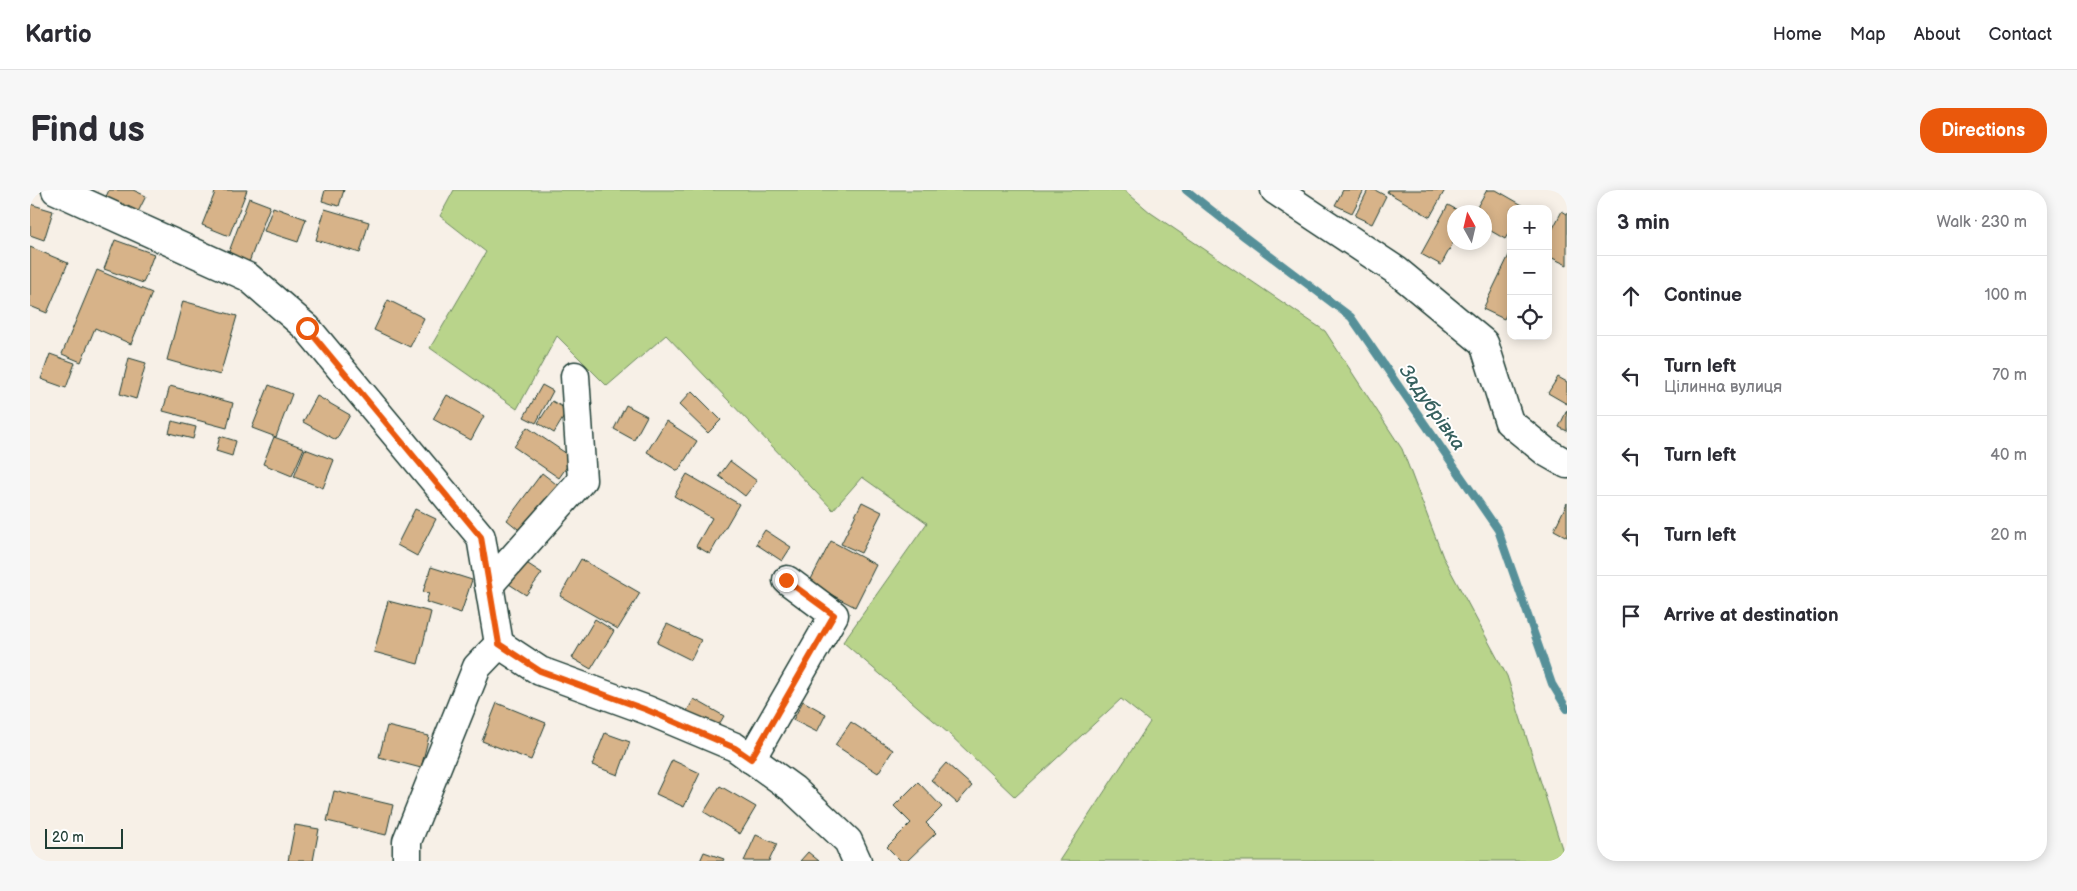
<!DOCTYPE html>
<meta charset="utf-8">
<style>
body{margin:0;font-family:"Balsamiq Sans",sans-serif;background:#f7f7f7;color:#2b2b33}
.controls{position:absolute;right:15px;top:15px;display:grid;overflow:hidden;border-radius:10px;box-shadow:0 2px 12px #0003}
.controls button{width:45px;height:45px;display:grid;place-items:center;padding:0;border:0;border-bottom:1px solid #e1e1e2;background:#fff;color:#2b2b33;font:25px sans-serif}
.compass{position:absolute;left:1417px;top:15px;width:45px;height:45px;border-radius:50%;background:#fff;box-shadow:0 2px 12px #0003;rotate:352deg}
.scale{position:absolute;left:15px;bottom:12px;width:78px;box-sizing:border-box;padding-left:5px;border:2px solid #1f3d34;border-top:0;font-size:14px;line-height:18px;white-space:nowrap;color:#1f3d34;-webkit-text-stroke:4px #fff;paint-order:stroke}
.stop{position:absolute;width:15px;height:15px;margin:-11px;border:4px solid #ea580c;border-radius:50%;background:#fff}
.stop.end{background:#ea580c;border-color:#fff;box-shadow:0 1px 5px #0008}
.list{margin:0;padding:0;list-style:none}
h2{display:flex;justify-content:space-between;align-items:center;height:65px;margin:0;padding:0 20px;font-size:21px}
h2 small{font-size:16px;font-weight:400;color:#7c7c81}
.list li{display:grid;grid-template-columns:32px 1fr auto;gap:15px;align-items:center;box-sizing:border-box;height:80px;padding:0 20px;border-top:1px solid #e1e1e2}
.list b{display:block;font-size:19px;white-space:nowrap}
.list p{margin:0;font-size:16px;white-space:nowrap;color:#7c7c81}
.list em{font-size:16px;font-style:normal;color:#7c7c81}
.icon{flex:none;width:28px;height:28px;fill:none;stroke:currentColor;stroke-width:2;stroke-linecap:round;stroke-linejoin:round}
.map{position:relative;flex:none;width:1537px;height:671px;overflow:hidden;border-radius:20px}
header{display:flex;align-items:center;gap:30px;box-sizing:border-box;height:70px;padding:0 25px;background:#fff;border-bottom:1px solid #e1e1e2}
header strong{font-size:24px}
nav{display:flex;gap:28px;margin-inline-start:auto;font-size:18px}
.intro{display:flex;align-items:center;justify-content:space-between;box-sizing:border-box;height:120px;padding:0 30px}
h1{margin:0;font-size:35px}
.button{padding:12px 22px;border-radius:20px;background:#ea580c;color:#fff;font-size:18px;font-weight:700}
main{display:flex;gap:30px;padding:0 30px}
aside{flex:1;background:#fff;border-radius:20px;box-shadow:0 2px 12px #0003}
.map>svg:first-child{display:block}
.green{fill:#b9d48b;stroke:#6c8860}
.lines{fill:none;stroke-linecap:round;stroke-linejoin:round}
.stream{stroke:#579099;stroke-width:8}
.building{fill:#d7b389;stroke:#1f3d34}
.minor-casing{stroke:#1f3d34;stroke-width:31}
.minor{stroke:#fff;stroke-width:28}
.route{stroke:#ea580c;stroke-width:6}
.labels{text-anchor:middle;stroke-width:4;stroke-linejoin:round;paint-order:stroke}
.water-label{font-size:19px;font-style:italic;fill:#36605e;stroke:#fff}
</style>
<header>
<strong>Kartio</strong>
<nav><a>Home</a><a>Map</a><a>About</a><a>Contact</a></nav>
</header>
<div class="intro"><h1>Find us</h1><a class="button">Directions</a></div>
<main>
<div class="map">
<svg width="1537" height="671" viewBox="0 0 1537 671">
<rect width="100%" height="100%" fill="#f7f0e7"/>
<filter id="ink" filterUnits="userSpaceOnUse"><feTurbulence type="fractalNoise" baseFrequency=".02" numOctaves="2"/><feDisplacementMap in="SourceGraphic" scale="10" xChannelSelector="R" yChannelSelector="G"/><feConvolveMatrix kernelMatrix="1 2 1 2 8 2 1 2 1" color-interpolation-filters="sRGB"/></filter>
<g filter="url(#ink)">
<!-- green -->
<path class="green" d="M 424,0 L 1094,0 L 1121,23 L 1295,141 L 1372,259 L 1413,367 L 1477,486 L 1536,671 L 1029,671 L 1120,532 L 1091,509 L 985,607 L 918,543 L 813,452 L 897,333 L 832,287 L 803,320 L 636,145 L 577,196 L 527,146 L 487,219 L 400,158 L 456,62 L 410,26 Z"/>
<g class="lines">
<!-- stream -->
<path class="stream" d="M 1156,0 L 1215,47 L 1321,127 L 1468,340 L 1522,494 L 1537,519"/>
</g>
<!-- building -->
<g class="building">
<path d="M 79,0 L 103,0 L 116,6 L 106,26 L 74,11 Z"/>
<path d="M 186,0 L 217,0 L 199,46 L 172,35 Z"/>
<path d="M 295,0 L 314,0 L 309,16 L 292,11 Z"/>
<path d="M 1313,0 L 1334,0 L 1322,23 L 1305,15 Z"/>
<path d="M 1338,0 L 1345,0 L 1356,6 L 1342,34 L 1325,26 Z"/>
<path d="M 1358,0 L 1415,0 L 1400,27 L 1357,2 Z"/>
<path d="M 1457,0 L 1466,0 L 1494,16 L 1492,19 L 1481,19 L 1481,39 L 1475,49 L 1454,37 L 1454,22 L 1444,22 Z"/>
<path d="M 219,8 L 240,16 L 218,75 L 197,67 Z"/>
<path d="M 0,14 L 23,21 L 14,50 L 0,45 Z"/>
<path d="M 1418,15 L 1431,22 L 1424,22 L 1424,51 L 1411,75 L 1391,64 Z"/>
<path d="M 243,17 L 276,29 L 268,52 L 234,41 Z"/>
<path d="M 295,19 L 339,32 L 330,63 L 286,50 Z"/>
<path d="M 1532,21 L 1537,24 L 1537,75 L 1518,66 L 1518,48 Z"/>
<path d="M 85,50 L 124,64 L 113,93 L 74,79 Z"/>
<path d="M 0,57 L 38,73 L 17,123 L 0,116 Z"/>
<path d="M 1481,61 L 1481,115 L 1474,129 L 1453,119 Z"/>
<path d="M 67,80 L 122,103 L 101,154 L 65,138 L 51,172 L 32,164 Z"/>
<path d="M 358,110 L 394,128 L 380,157 L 344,140 Z"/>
<path d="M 153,111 L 207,126 L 190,185 L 137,170 Z"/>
<path d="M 20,164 L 45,173 L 36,198 L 11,189 Z"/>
<path d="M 99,168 L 116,173 L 106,209 L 90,204 Z"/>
<path d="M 1528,187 L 1537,192 L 1537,214 L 1518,203 Z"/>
<path d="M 239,195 L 262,204 L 246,247 L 222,238 Z"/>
<path d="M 512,195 L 523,201 L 506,233 L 494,227 Z"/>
<path d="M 140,196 L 203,213 L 197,238 L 133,221 Z"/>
<path d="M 662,201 L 691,230 L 678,243 L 649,215 Z"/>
<path d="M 417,205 L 454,226 L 441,250 L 403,229 Z"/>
<path d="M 287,206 L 320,225 L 306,250 L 273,232 Z"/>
<path d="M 522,211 L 538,220 L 524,243 L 508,233 Z"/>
<path d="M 596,215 L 617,226 L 604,250 L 584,239 Z"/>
<path d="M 1537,220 L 1537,241 L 1529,237 Z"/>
<path d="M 142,231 L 166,237 L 163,249 L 139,243 Z"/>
<path d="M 636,231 L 667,251 L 648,281 L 617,262 Z"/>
<path d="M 497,237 L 543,268 L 529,288 L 484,257 Z"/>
<path d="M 190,246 L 206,251 L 202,266 L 186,261 Z"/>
<path d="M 244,247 L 274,258 L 262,286 L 233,274 Z"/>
<path d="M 275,259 L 304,270 L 293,298 L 264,287 Z"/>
<path d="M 700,271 L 727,291 L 715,306 L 689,286 Z"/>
<path d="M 512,283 L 530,297 L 494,344 L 477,330 Z"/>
<path d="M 657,284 L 709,314 L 680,364 L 666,356 L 682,328 L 644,306 Z"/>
<path d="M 832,312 L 852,322 L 831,363 L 811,354 Z"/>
<path d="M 1537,313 L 1537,347 L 1524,340 Z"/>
<path d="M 385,319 L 406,329 L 387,366 L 367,355 Z"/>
<path d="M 735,340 L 761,357 L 752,371 L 726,354 Z"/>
<path d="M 801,351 L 846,375 L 825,417 L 779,393 Z"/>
<path d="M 551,369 L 610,403 L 588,439 L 530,406 Z"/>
<path d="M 495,372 L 512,383 L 496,405 L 479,394 Z"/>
<path d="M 401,377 L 442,390 L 431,423 L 396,412 L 399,403 L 393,402 Z"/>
<path d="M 358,411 L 401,422 L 388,474 L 344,462 Z"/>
<path d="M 565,429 L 584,441 L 561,479 L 542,468 Z"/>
<path d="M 637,434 L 671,450 L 661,470 L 627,453 Z"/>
<path d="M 664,509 L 694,526 L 684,543 L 654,526 Z"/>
<path d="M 773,511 L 796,524 L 787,542 L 763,530 Z"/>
<path d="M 467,513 L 516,533 L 501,570 L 452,551 Z"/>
<path d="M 821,532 L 863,560 L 848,583 L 805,555 Z"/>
<path d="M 357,536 L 399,546 L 391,578 L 349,567 Z"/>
<path d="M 575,543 L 600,552 L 588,585 L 562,575 Z"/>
<path d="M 642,570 L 670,583 L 654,617 L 626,604 Z"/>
<path d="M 916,573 L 942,596 L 927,613 L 901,590 Z"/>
<path d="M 888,592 L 912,617 L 896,633 L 906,643 L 877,671 L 871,671 L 857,657 L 881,633 L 864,616 Z"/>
<path d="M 690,596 L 726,617 L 710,644 L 674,622 Z"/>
<path d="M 304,601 L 363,615 L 356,645 L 297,631 Z"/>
<path d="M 265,635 L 289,639 L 283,671 L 258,671 Z"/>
<path d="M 726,645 L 747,654 L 739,671 L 714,671 Z"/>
<path d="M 674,662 L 694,669 L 693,671 L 670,671 Z"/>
<path d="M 778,662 L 789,671 L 770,671 Z"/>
</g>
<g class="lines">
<defs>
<g id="minor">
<path d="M 26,0 L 218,87 L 277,138 L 451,347 L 469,454"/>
<path d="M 1245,0 L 1367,81 L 1454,153 L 1479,232 L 1516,262 L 1537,274"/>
<path d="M 459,395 L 552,290 L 545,186"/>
<path d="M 469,454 L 510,481 L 617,520 L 705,557 L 763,599 L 818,651 L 827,671"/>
<path d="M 721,569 L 804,425 L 757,390"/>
<path d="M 377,671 L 377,651 L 447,477 L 469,454"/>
</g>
</defs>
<!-- minor casing -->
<use href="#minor" class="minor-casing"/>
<!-- minor -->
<use href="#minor" class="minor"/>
</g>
</g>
<g class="lines" filter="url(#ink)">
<!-- route -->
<path class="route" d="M 277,138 L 451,347 L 469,454 L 510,481 L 617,520 L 705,558 L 721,569 L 804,425 L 756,390"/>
</g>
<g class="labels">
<!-- water labels -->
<g class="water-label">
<text transform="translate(1403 217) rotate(55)" y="7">Задубрівка</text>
</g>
</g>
</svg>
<div class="controls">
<button>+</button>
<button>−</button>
<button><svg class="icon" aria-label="locate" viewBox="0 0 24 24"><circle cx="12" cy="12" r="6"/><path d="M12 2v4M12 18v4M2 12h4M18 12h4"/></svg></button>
</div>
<svg class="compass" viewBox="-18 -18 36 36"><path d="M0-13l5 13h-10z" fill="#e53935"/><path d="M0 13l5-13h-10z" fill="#7c7c81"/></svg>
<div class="scale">20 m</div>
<div class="stop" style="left:277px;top:138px"></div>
<div class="stop end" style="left:756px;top:390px"></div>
</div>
<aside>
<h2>3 min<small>Walk · 230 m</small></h2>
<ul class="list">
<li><svg class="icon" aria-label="ahead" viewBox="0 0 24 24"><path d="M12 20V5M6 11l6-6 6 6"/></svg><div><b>Continue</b></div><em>100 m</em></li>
<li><svg class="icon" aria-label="left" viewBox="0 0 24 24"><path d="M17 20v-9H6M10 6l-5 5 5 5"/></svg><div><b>Turn left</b><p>Цілинна вулиця</p></div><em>70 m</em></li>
<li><svg class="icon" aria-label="left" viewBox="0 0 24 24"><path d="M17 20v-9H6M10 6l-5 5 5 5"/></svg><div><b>Turn left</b></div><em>40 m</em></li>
<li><svg class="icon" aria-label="left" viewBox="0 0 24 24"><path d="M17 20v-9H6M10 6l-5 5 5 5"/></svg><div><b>Turn left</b></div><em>20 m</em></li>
<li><svg class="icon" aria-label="arrive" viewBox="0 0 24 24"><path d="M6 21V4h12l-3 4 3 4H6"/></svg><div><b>Arrive at destination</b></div></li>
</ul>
</aside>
</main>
